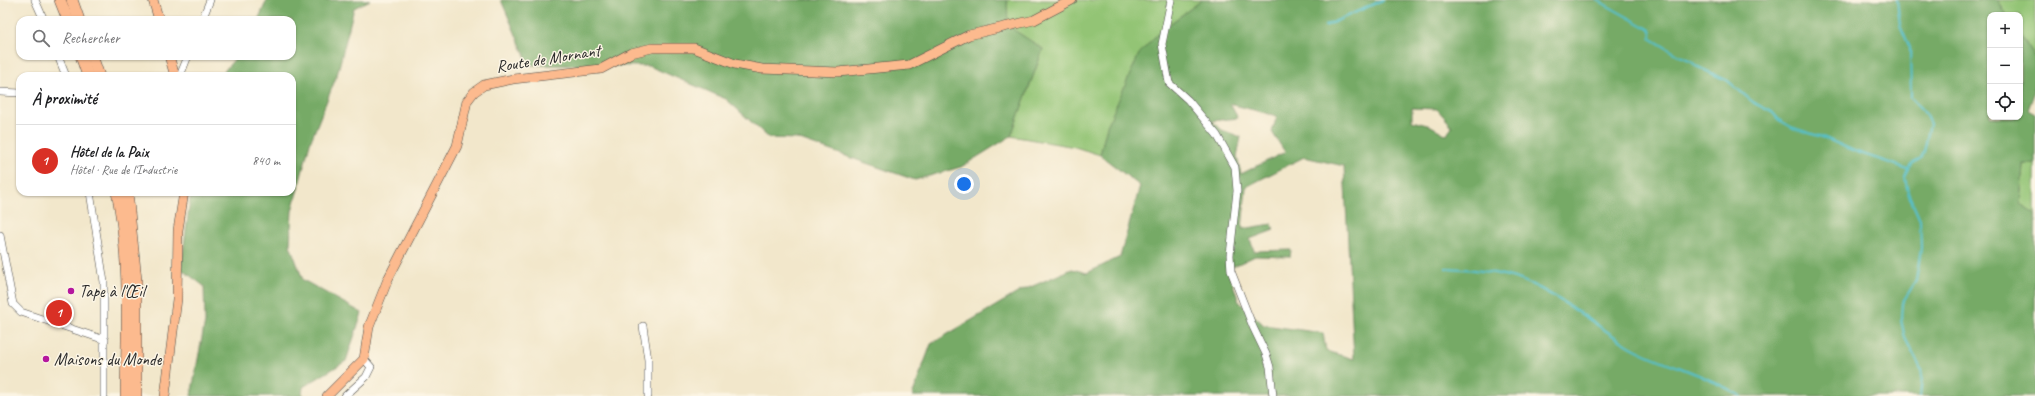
<!DOCTYPE html>
<html lang="fr">
<meta charset="utf-8">
<style>
body{margin:0;font-family:Caveat,sans-serif;background:#f6f6f6;color:#202124}
.controls{position:absolute;right:12px;top:12px;display:grid;overflow:hidden;border-radius:8px;box-shadow:0 1px 3px #0004}
.controls button{width:36px;height:36px;display:grid;place-items:center;padding:0;border:0;border-bottom:1px solid #e0e0e0;background:#fff;color:#202124;font:20px sans-serif}
.you{position:absolute;left:964px;top:184px;width:14px;height:14px;margin:-10px;border:3px solid #fff;border-radius:50%;background:#1a73e8;box-shadow:0 0 0 6px #1a73e833}
.badge{display:grid;place-items:center;width:26px;height:26px;border-radius:50%;background:#d93025;color:#fff;font-size:13px;font-weight:700}
.pin{position:absolute;translate:-50% -50%;border:2px solid #fff;box-shadow:0 1px 4px #0006}
.list{margin:0;padding:0;list-style:none}
h2{display:flex;justify-content:space-between;align-items:center;height:52px;margin:0;padding:0 16px;font-size:17px}
h2 small{font-size:13px;font-weight:400;color:#757577}
.list li{display:grid;grid-template-columns:26px 1fr auto;gap:12px;align-items:center;box-sizing:border-box;height:72px;padding:0 16px;border-top:1px solid #e0e0e0}
.list b{display:block;font-size:15px;white-space:nowrap}
.list p{margin:0;font-size:13px;white-space:nowrap;color:#757577}
.list em{font-size:13px;font-style:normal;color:#757577}
.icon{flex:none;width:22px;height:22px;fill:none;stroke:currentColor;stroke-width:2;stroke-linecap:round;stroke-linejoin:round}
.map{position:relative;flex:none;width:2035px;height:396px;overflow:hidden}
.search{position:absolute;background:#fff;box-shadow:0 1px 3px #0004;left:16px;top:16px;width:280px;height:44px;display:flex;align-items:center;gap:10px;box-sizing:border-box;padding:0 14px;border-radius:12px;color:#757577;font-size:15px}
.panel{position:absolute;background:#fff;box-shadow:0 1px 3px #0004;left:16px;top:72px;width:280px;height:124px;border-radius:12px}
.map>svg:first-child{display:block}
.green{fill:#93c474;stroke:#5f7850}
.forest{fill:#76aa66;stroke:#506a48;fill-rule:evenodd}
.lines{fill:none;stroke-linecap:round;stroke-linejoin:round}
.stream{stroke:#54c1ce;stroke-width:2}
.minor-casing{stroke:#494743;stroke-width:8}
.major-casing{stroke:#494743;stroke-width:10}
.highway-casing{stroke:#494743;stroke-width:12}
.minor{stroke:#fff;stroke-width:7}
.major{stroke:#fcba8e;stroke-width:9}
.highway{stroke:#fcba8e;stroke-width:11}
.poi-dot{fill:#b5179e;stroke:#fcf5e5;stroke-width:1.5}
.labels{text-anchor:middle;stroke-width:3;stroke-linejoin:round;paint-order:stroke}
.street-label{font-size:17px;fill:#2b2b2b;stroke:#fcf5e5}
.poi-label{font-size:17px;fill:#2b2b2b;stroke:#fcf5e5;text-anchor:start}
</style>
<div class="map">
<svg width="2035" height="396" viewBox="0 0 2035 396">
<rect width="100%" height="100%" fill="#fcf5e5"/>
<filter id="ink" filterUnits="userSpaceOnUse"><feTurbulence type="fractalNoise" baseFrequency=".025" numOctaves="2"/><feDisplacementMap in="SourceGraphic" scale="8" xChannelSelector="R" yChannelSelector="G"/><feConvolveMatrix kernelMatrix="1 2 1 2 8 2 1 2 1" color-interpolation-filters="sRGB"/></filter>
<filter id="wash" filterUnits="userSpaceOnUse"><feTurbulence type="fractalNoise" baseFrequency=".012" numOctaves="4" result="noise"/><feDisplacementMap in="SourceGraphic" scale="16" xChannelSelector="R" yChannelSelector="G"/><feGaussianBlur stdDeviation="0.9" result="paint"/><feColorMatrix in="noise" values="0 0 0 0 0 0 0 0 0 0 0 0 0 0 0 0 0 1.4 0 .05"/><feComposite in="paint" operator="in"/></filter>
<g filter="url(#wash)">
<rect width="100%" height="100%" fill="#f2e7cb"/>
<!-- green -->
<g class="green">
<path d="M 1007,0 L 1202,0 L 1159,32 L 1107,126 L 1100,155 L 1075,147 L 1011,136 L 1043,49 L 1007,26 Z"/>
<path d="M 1998,0 L 2035,0 L 2035,58 L 2020,35 L 2020,15 L 2007,15 Z"/>
<path d="M 2023,164 L 2035,164 L 2035,241 L 2020,205 Z"/>
</g>
<!-- forest -->
<g class="forest">
<path d="M 267,0 L 370,0 L 354,8 L 337,75 L 310,143 L 292,211 L 290,245 L 303,280 L 362,313 L 346,361 L 303,387 L 302,396 L 191,396 L 205,322 L 204,286 L 181,269 L 191,192 L 292,192 L 292,76 L 220,76 L 237,56 L 292,56 L 292,20 L 258,20 Z"/>
<path d="M 501,0 L 1007,0 L 1008,26 L 1043,49 L 1011,136 L 961,167 L 915,180 L 797,139 L 769,138 L 726,99 L 649,66 L 529,65 Z"/>
<path d="M 1202,0 L 1998,0 L 2007,15 L 1990,15 L 1990,117 L 2020,117 L 2020,35 L 2035,58 L 2035,91 L 2028,110 L 2035,114 L 2035,164 L 2023,164 L 2020,204 L 2035,213 L 2035,396 L 912,396 L 931,344 L 1019,292 L 1072,269 L 1087,273 L 1120,257 L 1140,186 L 1100,155 L 1107,126 L 1139,54 L 1159,32 ZM 1230,104 L 1277,116 L 1272,132 L 1285,152 L 1241,174 L 1237,157 L 1241,137 L 1222,130 L 1212,121 L 1238,118 ZM 1412,108 L 1437,109 L 1452,126 L 1447,135 L 1431,126 L 1412,121 ZM 1304,157 L 1344,166 L 1354,359 L 1326,351 L 1323,333 L 1264,325 L 1239,302 L 1228,269 L 1255,256 L 1290,257 L 1291,250 L 1254,251 L 1250,239 L 1274,230 L 1272,224 L 1242,229 L 1246,187 Z"/>
</g>
<g class="lines">
<!-- stream -->
<g class="stream">
<path d="M 1597,0 L 1649,29 L 1651,31 L 1650,38 L 1680,56 L 1692,61 L 1696,66 L 1728,81 L 1754,103 L 1772,112 L 1779,120 L 1793,128 L 1825,138 L 1854,151 L 1908,169"/>
<path d="M 1897,0 L 1900,25 L 1910,48 L 1911,98 L 1924,112 L 1930,124 L 1924,152 L 1921,158 L 1912,164 L 1905,177 L 1908,193 L 1920,220 L 1921,248 L 1916,281 L 1902,303 L 1901,320 L 1905,338 L 1921,369 L 1922,377 L 1920,396"/>
<path d="M 1325,26 L 1383,0"/>
<path d="M 1446,268 C 1475,269 1509,273 1535,286 C 1568,302 1596,326 1628,345 C 1644,355 1663,361 1681,368 C 1702,376 1722,385 1741,396"/>
</g>
</g>
</g>
<g filter="url(#ink)">
<g class="lines">
<defs>
<g id="minor">
<path d="M 35,0 L 44,20"/>
<path d="M 1171,0 L 1162,44 L 1169,83 L 1188,100 L 1217,135 L 1235,167 L 1237,191 L 1230,255 L 1231,271 L 1253,327 L 1266,354 L 1270,367 L 1273,396"/>
<path d="M 202,20 L 210,0"/>
<path d="M 58,56 L 66,76"/>
<path d="M 180,76 L 188,56"/>
<path d="M 0,92 L 20,93"/>
<path d="M 90,192 L 104,282 L 104,396"/>
<path d="M 0,235 L 13,304 L 21,312 L 105,340"/>
<path d="M 643,326 L 648,360 L 648,396"/>
<path d="M 345,396 L 366,377 L 371,367 L 364,359"/>
</g>
<g id="major">
<path d="M 153,0 L 159,20"/>
<path d="M 169,56 L 175,76"/>
<path d="M 165,396 L 177,299 L 178,230 L 184,192"/>
<path d="M 327,396 L 364,359 L 369,327 L 388,279 L 457,146 L 467,101 L 474,92 L 484,85 L 513,79 L 601,69 L 631,53 L 652,48 L 694,48 L 735,64 L 762,69 L 838,72 L 909,65 L 969,35 L 1034,20 L 1072,0"/>
</g>
<g id="highway">
<path d="M 60,0 L 68,20"/>
<path d="M 72,0 L 79,20"/>
<path d="M 81,56 L 88,76"/>
<path d="M 92,56 L 99,76"/>
<path d="M 117,192 C 131,258 127,329 126,396"/>
<path d="M 127,192 L 136,280 L 136,396"/>
</g>
</defs>
<!-- minor casing -->
<use href="#minor" class="minor-casing"/>
<!-- major casing -->
<use href="#major" class="major-casing"/>
<!-- highway casing -->
<use href="#highway" class="highway-casing"/>
<!-- minor -->
<use href="#minor" class="minor"/>
<!-- major -->
<use href="#major" class="major"/>
<!-- highway -->
<use href="#highway" class="highway"/>
</g>
</g>
<!-- markers -->
<g class="poi-dot">
<circle cx="71" cy="291" r="4"/>
<circle cx="46" cy="359" r="4"/>
</g>
<g class="labels">
<!-- street labels -->
<g class="street-label">
<text transform="translate(548 58) rotate(-9)" y="6">Route de Mornant</text>
</g>
<!-- poi labels -->
<g class="poi-label">
<text x="79" y="297">Tape à l'Œil</text>
<text x="54" y="365">Maisons du Monde</text>
</g>
</g>
</svg>
<div class="controls">
<button>+</button>
<button>−</button>
<button><svg class="icon" aria-label="locate" viewBox="0 0 24 24"><circle cx="12" cy="12" r="6"/><path d="M12 2v4M12 18v4M2 12h4M18 12h4"/></svg></button>
</div>
<div class="you"></div>
<div class="pin badge" style="left:59px;top:313px">1</div>
<div class="search"><svg class="icon" aria-label="search" viewBox="0 0 24 24"><circle cx="10" cy="10" r="6"/><path d="M15 15l6 6"/></svg>Rechercher</div>
<section class="panel">
<h2>À proximité<small></small></h2>
<ul class="list">
<li><span class="badge">1</span><div><b>Hôtel de la Paix</b><p>Hôtel · Rue de l'Industrie</p></div><em>840 m</em></li>
</ul>
</section>
</div>
